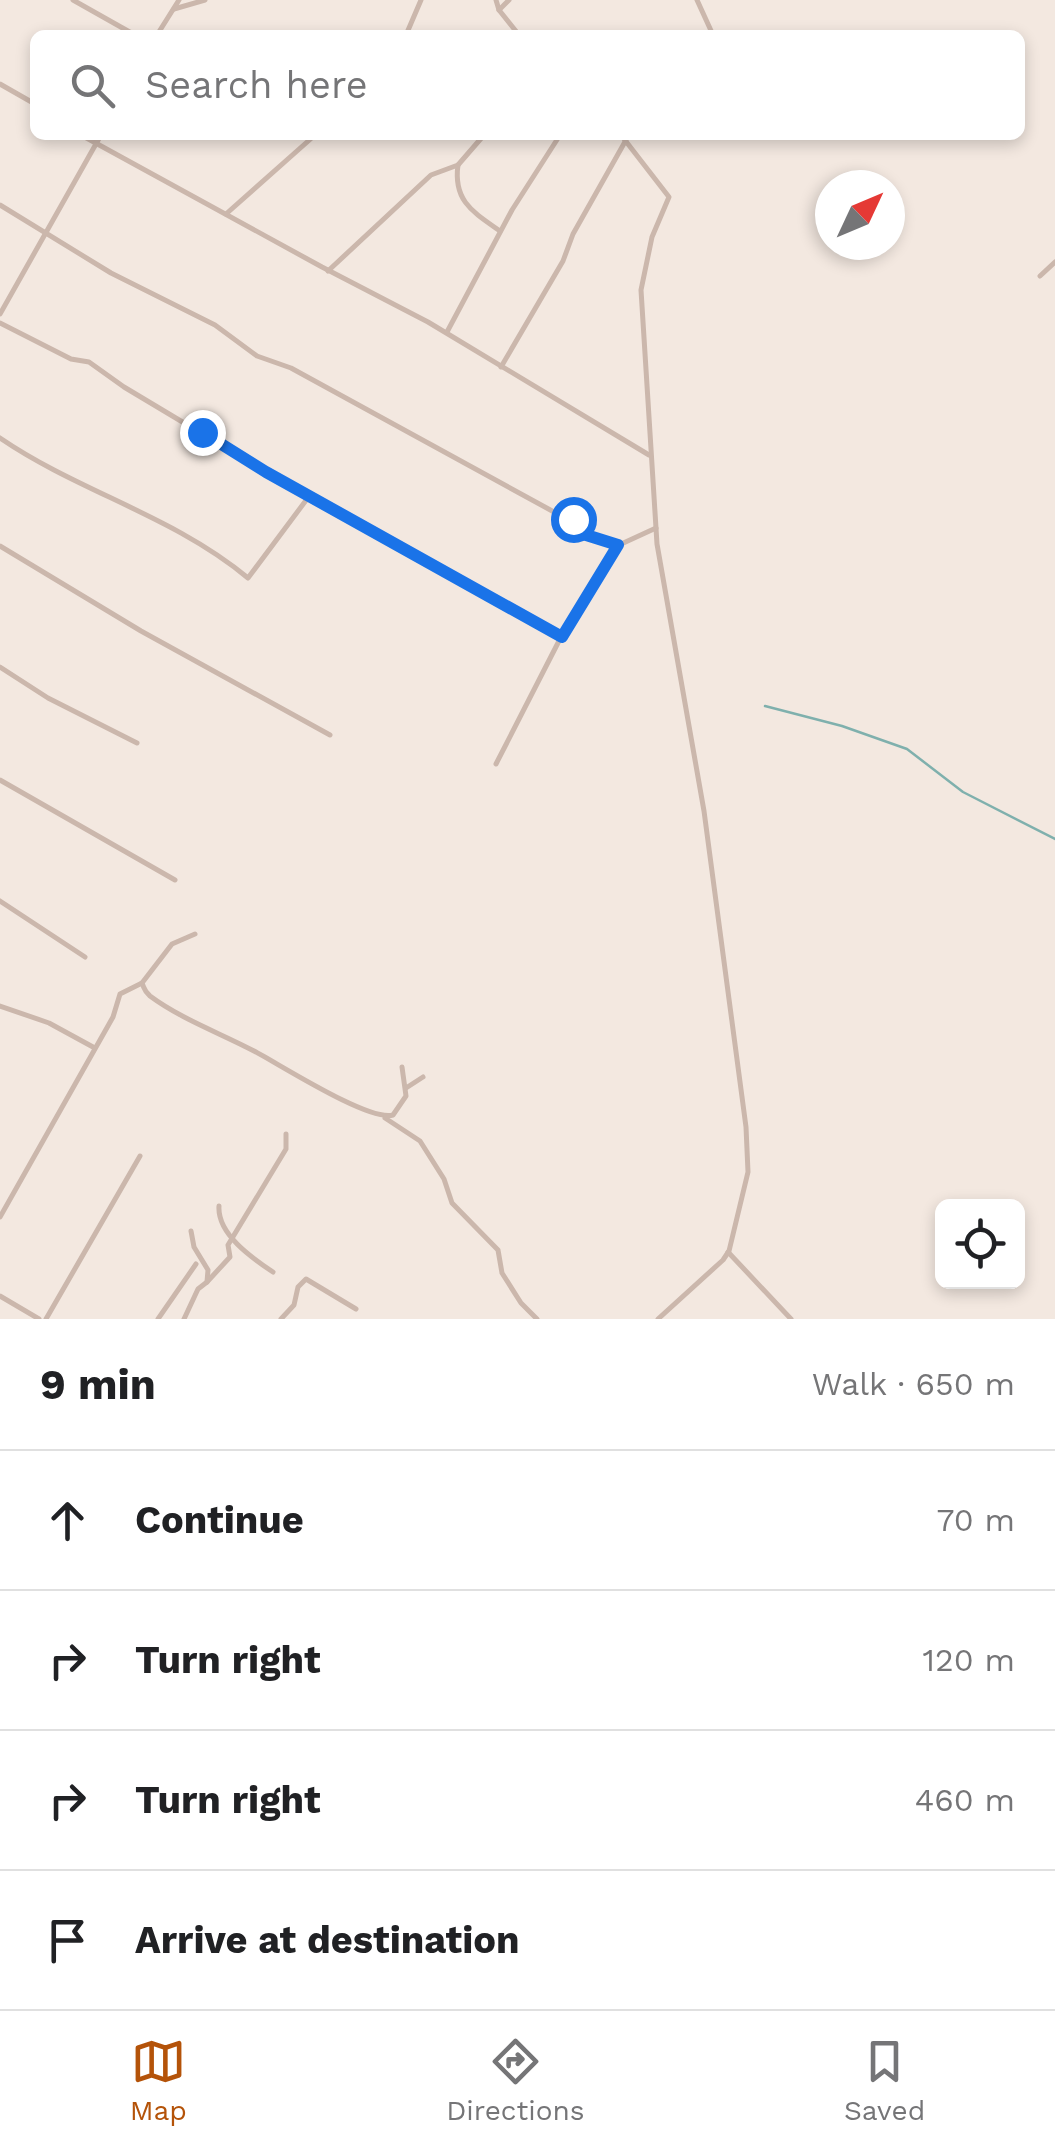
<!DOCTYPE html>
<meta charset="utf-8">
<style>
body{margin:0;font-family:"Work Sans",sans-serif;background:#f2f2f2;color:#202124}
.controls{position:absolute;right:30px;bottom:30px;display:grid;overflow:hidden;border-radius:15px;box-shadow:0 5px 15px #0003}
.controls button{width:90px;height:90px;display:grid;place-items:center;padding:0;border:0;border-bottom:2px solid #e0e0e0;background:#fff;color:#202124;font:50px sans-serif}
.compass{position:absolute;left:815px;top:170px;width:90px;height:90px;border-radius:50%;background:#fff;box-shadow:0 5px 15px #0003;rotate:46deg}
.stop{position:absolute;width:30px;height:30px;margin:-22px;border:8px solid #1a73e8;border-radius:50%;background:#fff}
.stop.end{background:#1a73e8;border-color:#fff;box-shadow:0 2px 10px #0008}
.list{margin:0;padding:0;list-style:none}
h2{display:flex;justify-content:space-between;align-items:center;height:130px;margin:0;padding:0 40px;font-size:42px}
h2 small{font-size:32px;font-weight:400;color:#757577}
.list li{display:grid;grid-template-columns:65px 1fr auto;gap:30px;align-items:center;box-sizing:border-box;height:140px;padding:0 40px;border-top:2px solid #e0e0e0}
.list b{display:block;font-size:38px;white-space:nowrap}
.list em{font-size:32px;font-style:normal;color:#757577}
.icon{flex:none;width:55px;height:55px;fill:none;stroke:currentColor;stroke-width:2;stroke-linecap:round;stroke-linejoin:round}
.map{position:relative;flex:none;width:1055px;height:1319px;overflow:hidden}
.search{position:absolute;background:#fff;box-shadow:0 5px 15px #0003;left:30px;right:30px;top:30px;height:110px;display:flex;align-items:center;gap:25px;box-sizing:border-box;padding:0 35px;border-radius:15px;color:#757577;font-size:38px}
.sheet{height:690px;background:#fff}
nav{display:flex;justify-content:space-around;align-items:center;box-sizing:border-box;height:140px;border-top:2px solid #e0e0e0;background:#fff;font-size:28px;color:#757577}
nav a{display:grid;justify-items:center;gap:5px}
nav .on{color:#b45309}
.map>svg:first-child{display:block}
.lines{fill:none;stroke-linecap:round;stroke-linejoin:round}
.stream{stroke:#7fb0ad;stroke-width:2.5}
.minor{stroke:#cbb7ac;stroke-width:5}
.route{stroke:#1a73e8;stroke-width:12}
</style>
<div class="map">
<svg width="1055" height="1319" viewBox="0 0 1055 1319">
<rect width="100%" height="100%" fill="#f3e8e0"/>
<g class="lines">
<!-- stream -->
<path class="stream" d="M 765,706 L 842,726 L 907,749 L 963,792 L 1055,839"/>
<!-- minor -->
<g class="minor">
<path d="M 73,0 L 135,35"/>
<path d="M 496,0 L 499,10 L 519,35"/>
<path d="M 697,0 L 713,35"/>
<path d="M 174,9 L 205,0"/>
<path d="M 499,10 L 509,0"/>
<path d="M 157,35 L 179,0"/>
<path d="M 406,35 L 421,0"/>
<path d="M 0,84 L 35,104"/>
<path d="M 81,135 L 322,267 L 428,322 L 649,455"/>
<path d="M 621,135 L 669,197 L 652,237 L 641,290 L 657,544 L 704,811 L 746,1127 L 748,1172 L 729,1251 L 723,1260 L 658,1319"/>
<path d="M 458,165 C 453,201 473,212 500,231"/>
<path d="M 0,205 L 111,273 L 215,325 L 257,356 L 291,368 L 554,512 L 568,519 L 591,516"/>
<path d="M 226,214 L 315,135"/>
<path d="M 328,271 L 431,175 L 458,165 L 484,135"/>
<path d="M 1040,276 L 1055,262"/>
<path d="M 0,314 L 101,135"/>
<path d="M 0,323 L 71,359 L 89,362 L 124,387 L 266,472 L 561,637"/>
<path d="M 447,332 L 512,210 L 560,135"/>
<path d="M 501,367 L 563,261 L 573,234 L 626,140"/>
<path d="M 0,438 C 79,492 174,516 248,578 L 310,495"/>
<path d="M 570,520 L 583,534 L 619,545"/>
<path d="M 0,546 L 141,631 L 330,735"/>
<path d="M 0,667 L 48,698 L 137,743"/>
<path d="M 496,764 L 561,637 L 619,545 L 656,528"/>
<path d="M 0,780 L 175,880"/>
<path d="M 0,901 L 85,957"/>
<path d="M 142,983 C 145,990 144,991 150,996 C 181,1019 220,1033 254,1051 C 279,1064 369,1122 393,1115 L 406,1096 L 402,1067"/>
<path d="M 0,1006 L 49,1023 L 93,1047"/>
<path d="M 406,1088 L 423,1077"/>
<path d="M 385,1118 L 420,1141 L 444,1179 L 452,1203 L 498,1250 L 502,1273 L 521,1303 L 537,1319"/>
<path d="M 219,1206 C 217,1234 252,1258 273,1272"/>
<path d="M 0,1217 L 113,1017 L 120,994 L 142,983 L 172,944 L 195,934"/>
<path d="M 728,1252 L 791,1319"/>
<path d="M 207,1282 L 230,1257 L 228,1245 L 286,1149 L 286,1134"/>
<path d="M 0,1296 L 39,1319"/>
<path d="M 46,1319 L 140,1156"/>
<path d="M 158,1319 L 196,1264"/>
<path d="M 184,1319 L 198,1289 L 207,1282 L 208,1270 L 194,1247 L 191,1231"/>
<path d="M 281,1319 L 294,1305 L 298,1287 L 306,1279 L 356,1309"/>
</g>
</g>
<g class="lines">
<!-- route -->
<path class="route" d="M 202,432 L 266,472 L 562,637 L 618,545 L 583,534 L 568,519 L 573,519"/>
</g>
</svg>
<div class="controls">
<button><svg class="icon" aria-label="locate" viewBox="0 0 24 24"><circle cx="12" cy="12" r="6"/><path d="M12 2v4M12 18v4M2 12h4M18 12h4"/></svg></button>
</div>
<svg class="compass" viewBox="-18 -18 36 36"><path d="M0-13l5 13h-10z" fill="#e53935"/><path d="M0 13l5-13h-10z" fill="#757577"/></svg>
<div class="stop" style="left:573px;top:519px"></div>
<div class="stop end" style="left:202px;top:432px"></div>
<div class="search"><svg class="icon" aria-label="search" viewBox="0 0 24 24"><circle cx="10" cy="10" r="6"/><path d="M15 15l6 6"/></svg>Search here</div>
</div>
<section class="sheet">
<h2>9 min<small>Walk · 650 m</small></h2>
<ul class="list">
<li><svg class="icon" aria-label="ahead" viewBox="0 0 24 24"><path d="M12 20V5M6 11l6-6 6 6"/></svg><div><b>Continue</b></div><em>70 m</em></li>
<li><svg class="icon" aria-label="right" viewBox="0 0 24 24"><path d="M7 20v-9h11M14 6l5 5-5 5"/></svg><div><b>Turn right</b></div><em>120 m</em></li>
<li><svg class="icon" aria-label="right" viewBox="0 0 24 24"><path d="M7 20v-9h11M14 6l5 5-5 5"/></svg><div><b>Turn right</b></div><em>460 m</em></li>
<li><svg class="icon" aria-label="arrive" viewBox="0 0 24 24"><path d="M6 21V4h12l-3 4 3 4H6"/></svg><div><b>Arrive at destination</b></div></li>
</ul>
</section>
<nav>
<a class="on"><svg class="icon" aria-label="map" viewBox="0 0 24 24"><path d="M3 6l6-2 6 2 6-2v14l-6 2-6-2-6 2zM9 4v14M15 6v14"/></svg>Map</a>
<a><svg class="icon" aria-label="directions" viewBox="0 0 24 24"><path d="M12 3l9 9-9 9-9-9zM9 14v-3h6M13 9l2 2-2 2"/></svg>Directions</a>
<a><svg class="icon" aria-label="saved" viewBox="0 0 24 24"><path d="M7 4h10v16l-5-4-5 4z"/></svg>Saved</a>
</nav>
